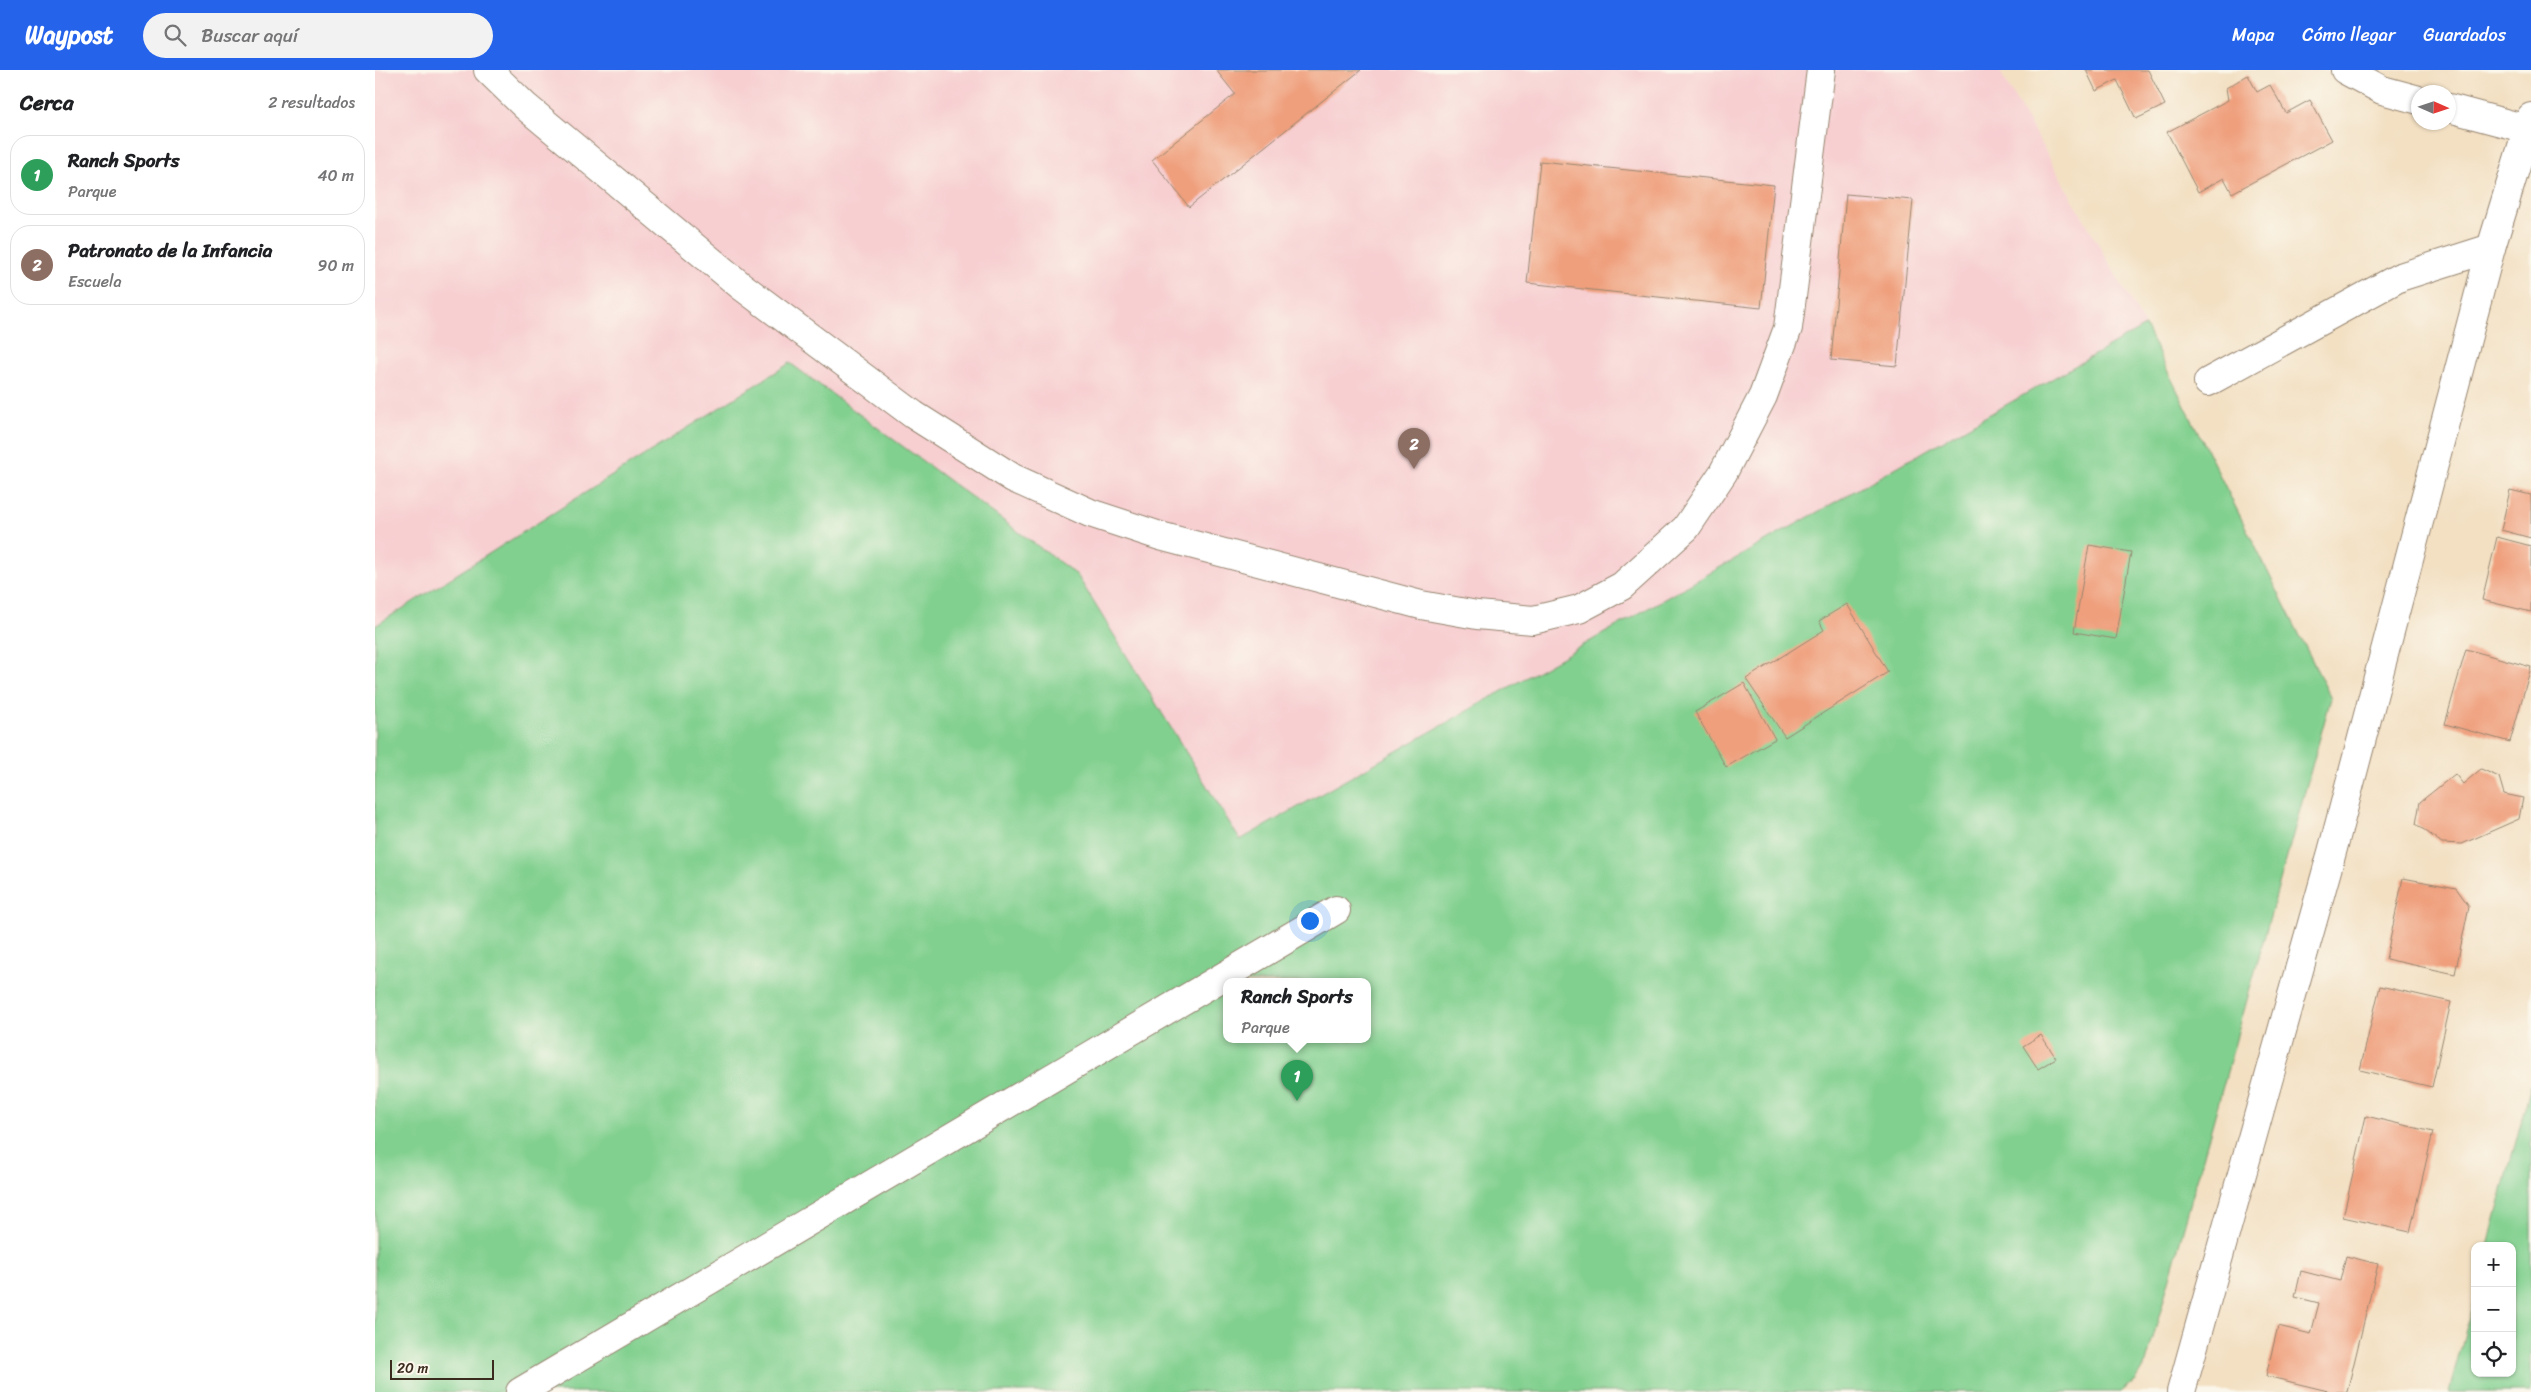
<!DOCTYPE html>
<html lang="es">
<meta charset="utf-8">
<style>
body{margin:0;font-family:Sriracha,sans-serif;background:#f2f2f2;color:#202124}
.controls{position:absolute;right:15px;bottom:15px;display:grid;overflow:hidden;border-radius:10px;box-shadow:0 1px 4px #0004}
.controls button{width:45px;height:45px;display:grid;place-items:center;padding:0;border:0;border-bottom:1px solid #e0e0e0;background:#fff;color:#202124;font:25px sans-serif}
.compass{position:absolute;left:2036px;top:15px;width:45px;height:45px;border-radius:50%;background:#fff;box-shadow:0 1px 4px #0004;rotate:93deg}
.scale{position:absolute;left:15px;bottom:12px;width:104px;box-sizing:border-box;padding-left:5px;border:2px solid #3b2a1e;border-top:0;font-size:14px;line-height:18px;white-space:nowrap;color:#3b2a1e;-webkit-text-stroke:4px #fbf7ec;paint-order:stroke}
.you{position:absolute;left:934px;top:850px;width:18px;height:18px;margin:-12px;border:4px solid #fff;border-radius:50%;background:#1a73e8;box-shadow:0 0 0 8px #1a73e833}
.badge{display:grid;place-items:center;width:32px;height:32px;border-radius:50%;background:#2563eb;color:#fff;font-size:16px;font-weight:700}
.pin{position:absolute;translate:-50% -41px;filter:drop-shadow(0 1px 2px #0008)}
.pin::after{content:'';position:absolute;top:26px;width:18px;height:15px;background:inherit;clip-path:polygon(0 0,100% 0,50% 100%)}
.popup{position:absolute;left:848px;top:908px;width:148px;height:65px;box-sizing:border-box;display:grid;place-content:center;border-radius:10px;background:#fff;filter:drop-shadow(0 1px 4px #0005);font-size:16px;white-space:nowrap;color:#757577}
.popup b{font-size:19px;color:#202124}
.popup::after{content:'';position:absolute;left:50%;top:100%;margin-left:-10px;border:10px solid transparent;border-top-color:#fff}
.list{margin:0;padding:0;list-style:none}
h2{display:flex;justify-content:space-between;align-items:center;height:65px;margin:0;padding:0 20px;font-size:21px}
h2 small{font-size:16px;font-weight:400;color:#757577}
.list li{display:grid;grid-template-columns:32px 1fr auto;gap:15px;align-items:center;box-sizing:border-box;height:80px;margin:0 10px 10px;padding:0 10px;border:1px solid #e0e0e0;border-radius:20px}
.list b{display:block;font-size:19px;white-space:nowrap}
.list p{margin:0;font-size:16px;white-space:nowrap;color:#757577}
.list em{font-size:16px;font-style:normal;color:#757577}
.icon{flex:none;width:28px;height:28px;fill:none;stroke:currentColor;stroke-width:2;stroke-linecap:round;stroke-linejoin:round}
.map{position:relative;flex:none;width:2156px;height:1322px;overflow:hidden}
header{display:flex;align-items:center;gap:30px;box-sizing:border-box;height:70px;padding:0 25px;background:#2563eb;color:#fff}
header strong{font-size:24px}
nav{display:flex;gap:28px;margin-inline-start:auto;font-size:18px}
.search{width:350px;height:45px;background:#f2f2f2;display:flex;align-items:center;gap:12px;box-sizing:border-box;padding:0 18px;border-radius:28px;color:#757577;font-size:19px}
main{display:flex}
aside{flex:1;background:#fff}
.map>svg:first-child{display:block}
.built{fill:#f7cfd1}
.green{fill:#81d08f;stroke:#5e7d56;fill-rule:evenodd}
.building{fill:#ef9f7c}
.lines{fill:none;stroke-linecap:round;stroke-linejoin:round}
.minor-casing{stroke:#978570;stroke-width:30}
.minor{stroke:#fff;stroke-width:28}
</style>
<header>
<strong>Waypost</strong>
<div class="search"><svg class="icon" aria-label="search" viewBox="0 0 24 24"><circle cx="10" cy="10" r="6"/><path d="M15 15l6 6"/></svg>Buscar aquí</div>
<nav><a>Mapa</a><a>Cómo llegar</a><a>Guardados</a></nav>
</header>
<main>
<aside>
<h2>Cerca<small>2 resultados</small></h2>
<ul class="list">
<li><span class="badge" style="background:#2e9e5b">1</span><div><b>Ranch Sports</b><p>Parque</p></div><em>40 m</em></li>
<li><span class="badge" style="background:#8d6e63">2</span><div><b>Patronato de la Infancia</b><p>Escuela</p></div><em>90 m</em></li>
</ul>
</aside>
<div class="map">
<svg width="2156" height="1322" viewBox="0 0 2156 1322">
<rect width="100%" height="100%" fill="#fbf7ec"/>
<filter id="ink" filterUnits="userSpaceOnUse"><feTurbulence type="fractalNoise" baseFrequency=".02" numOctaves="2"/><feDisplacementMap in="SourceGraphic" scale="10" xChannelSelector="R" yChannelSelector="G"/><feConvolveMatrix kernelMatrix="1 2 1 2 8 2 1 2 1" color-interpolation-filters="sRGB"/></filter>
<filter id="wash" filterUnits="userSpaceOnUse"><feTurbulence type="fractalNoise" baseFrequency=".0096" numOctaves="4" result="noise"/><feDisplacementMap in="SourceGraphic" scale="20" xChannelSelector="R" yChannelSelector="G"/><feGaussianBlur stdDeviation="1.12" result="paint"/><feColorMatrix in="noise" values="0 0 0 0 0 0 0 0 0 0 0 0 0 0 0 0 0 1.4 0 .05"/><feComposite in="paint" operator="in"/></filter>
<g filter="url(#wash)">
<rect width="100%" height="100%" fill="#f3e0c3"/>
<!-- built -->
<path class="built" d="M 0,0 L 1624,0 L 1770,256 L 865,770 L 702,505 L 416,294 L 0,556 Z"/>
<!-- green -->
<g class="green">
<path d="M 1770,256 L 1956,628 L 1771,1293 L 1760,1311 L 1746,1322 L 0,1322 L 0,556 L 415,293 L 702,505 L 865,770 ZM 852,912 L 992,912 L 992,970 L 852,970 Z"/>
<path d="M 2156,1015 L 2156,1322 L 2074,1322 L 2100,1226 L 2100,1303 L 2137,1303 L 2137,1176 L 2113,1176 Z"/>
</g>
<g id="blocks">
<!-- building -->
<g class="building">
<path d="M 841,0 L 986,0 L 814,137 L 777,90 L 860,24 Z"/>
<path d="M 1711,0 L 1773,0 L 1790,35 L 1761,49 L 1742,10 L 1721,21 Z"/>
<path d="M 1873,5 L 1882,22 L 1895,15 L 1911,43 L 1935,30 L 1957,70 L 1857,123 L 1849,108 L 1823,122 L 1792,62 L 1853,30 L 1851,18 Z"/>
<path d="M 1165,91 L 1399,115 L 1386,238 L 1152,213 Z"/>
<path d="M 1471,124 L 1538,130 L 1522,296 L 1456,290 Z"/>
<path d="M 2135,420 L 2156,425 L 2156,468 L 2126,460 Z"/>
<path d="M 2122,467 L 2156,476 L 2156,542 L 2107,530 Z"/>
<path d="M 1714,475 L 1756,482 L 1741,569 L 1699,562 Z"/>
<path d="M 1472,534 L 1513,602 L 1410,667 L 1371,609 L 1449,560 L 1444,551 Z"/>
<path d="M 2091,579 L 2156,597 L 2135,672 L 2070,654 Z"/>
<path d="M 1369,613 L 1400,669 L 1351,697 L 1320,642 Z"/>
<path d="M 2106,699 L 2124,707 L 2129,724 L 2148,728 L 2144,749 L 2087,774 L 2067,773 L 2041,754 L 2045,732 L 2080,704 L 2088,714 Z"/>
<path d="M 2028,808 L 2081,818 L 2094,836 L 2080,904 L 2011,889 Z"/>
<path d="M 2005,916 L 2076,932 L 2057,1017 L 1985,1000 Z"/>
<path d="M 1666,965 L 1681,988 L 1663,999 L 1648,976 Z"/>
<path d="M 1991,1046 L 2058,1062 L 2035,1162 L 1968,1147 Z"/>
<path d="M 1971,1186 L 2003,1194 L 1972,1322 L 1957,1322 L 1891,1306 L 1903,1256 L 1936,1264 L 1944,1233 L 1920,1227 L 1926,1201 L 1965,1211 Z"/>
</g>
</g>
</g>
<g filter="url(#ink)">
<use href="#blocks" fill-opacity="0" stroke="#978570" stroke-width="1"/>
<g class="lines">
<defs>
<g id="minor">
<path d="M 113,0 L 150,36 L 365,215 L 539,345 L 638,408 L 715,443 L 785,466 L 1046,535 L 1102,545 L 1158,550 L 1204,539 L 1247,516 L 1311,458 L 1348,403 L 1388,326 L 1413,258 L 1446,0"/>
<path d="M 1970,0 L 2007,20 L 2044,30"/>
<path d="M 2074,38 L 2152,59"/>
<path d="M 1833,312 L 2025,207 L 2116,178"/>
<path d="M 145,1322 L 961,840"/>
<path d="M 1806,1322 L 1957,782 L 2116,178 L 2156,47"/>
</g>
</defs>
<!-- minor casing -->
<use href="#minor" class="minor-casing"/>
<!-- minor -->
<use href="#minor" class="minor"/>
</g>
</g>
</svg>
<div class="controls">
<button>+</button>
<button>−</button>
<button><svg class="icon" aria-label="locate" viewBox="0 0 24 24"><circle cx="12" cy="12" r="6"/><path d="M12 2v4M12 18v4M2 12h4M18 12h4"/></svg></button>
</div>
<svg class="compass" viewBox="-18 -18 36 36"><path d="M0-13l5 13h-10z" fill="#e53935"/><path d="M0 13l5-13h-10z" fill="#757577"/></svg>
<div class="scale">20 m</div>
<div class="you"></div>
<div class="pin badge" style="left:922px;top:1031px;background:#2e9e5b">1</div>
<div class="popup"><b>Ranch Sports</b>Parque</div>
<div class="pin badge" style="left:1039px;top:399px;background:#8d6e63">2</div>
</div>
</main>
